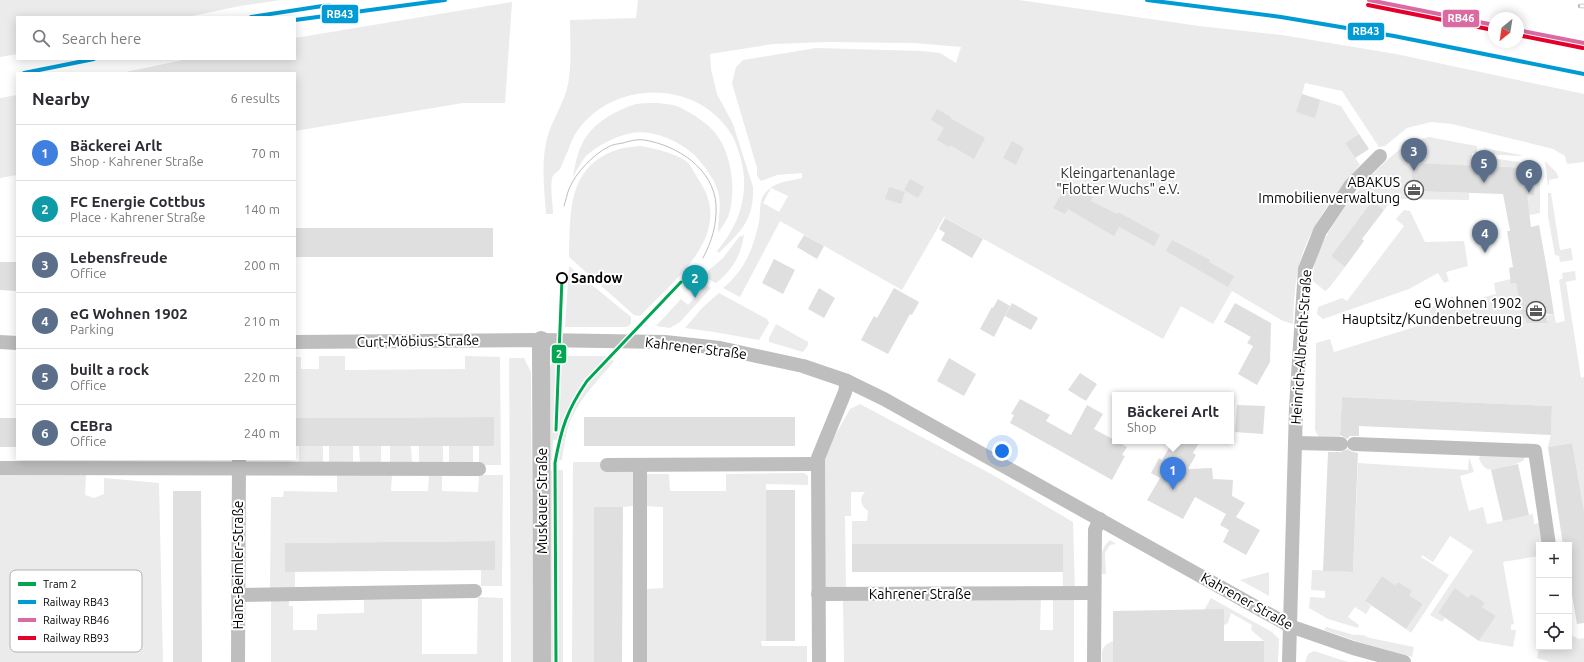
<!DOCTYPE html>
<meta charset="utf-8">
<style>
body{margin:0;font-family:Ubuntu,sans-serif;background:#f2f2f3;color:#2b2b33}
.controls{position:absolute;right:12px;bottom:12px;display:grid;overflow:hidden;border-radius:0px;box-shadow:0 2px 10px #0003}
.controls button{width:36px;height:36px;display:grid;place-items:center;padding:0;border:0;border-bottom:1px solid #e1e1e2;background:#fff;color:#2b2b33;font:20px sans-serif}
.compass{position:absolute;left:1488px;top:12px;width:36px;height:36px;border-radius:50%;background:#fff;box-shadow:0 2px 10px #0003;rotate:210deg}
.you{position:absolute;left:1002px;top:451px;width:14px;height:14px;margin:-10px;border:3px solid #fff;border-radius:50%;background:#1a73e8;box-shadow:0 0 0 6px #1a73e833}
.badge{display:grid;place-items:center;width:26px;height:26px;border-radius:50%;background:#ea580c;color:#fff;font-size:13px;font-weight:700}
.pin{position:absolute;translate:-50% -33px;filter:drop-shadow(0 1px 2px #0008)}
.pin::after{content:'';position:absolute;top:21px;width:14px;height:12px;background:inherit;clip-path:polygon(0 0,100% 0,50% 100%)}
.popup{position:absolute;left:1112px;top:392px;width:122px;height:52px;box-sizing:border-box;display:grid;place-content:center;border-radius:0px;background:#fff;filter:drop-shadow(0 1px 3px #0005);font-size:13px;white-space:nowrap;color:#7c7c81}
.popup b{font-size:15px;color:#2b2b33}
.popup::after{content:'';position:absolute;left:50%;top:100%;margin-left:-8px;border:8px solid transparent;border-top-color:#fff}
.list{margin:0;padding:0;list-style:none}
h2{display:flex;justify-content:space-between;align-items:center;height:52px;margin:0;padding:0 16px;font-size:17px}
h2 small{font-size:13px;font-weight:400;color:#7c7c81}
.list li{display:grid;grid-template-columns:26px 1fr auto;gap:12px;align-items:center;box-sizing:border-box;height:56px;padding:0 16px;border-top:1px solid #e1e1e2}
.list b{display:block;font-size:15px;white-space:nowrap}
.list p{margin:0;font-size:13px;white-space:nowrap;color:#7c7c81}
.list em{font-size:13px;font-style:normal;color:#7c7c81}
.icon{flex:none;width:22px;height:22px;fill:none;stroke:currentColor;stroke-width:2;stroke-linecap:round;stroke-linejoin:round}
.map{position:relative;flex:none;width:1584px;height:662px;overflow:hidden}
.search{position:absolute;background:#fff;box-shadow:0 2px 10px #0003;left:16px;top:16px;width:280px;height:44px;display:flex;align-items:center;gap:10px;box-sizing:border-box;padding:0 14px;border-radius:0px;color:#7c7c81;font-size:15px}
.panel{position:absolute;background:#fff;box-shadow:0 2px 10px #0003;left:16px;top:72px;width:280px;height:388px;border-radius:0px}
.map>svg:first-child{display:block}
.green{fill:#ebebeb;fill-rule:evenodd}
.building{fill:#dfdfdf}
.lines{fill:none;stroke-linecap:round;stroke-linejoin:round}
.minor{stroke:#bebebe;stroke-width:14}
.tertiary{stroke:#bebebe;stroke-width:18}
.tram{stroke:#bebebe;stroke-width:1}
.rail-casing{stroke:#bebebe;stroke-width:4.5}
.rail{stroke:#fff;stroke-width:3;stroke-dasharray:9;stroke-linecap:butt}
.rail-1-casing{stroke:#fff;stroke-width:7}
.rail-2-casing{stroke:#fff;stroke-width:7}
.rail-3-casing{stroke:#fff;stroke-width:7}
.rail-1{stroke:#009bd5;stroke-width:4}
.rail-2{stroke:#da6ba2;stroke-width:4}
.rail-3{stroke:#e4002b;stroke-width:4}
.tram-1-casing{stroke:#fff;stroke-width:6}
.tram-1{stroke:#00a651;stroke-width:3}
.stop-dot{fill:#fff;stroke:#000;stroke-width:2}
.labels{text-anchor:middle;stroke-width:4;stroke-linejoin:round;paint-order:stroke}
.park-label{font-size:14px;fill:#323232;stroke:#fff}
.poi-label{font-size:14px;fill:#000;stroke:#fff;text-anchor:end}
.stop-label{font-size:14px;font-weight:bold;fill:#000;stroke:#fff;text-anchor:start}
.street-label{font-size:14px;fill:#000;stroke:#fff}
.key{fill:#fff;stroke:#b2b2b2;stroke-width:1}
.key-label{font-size:11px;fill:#000}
.line-badge{stroke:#fff;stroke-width:1.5}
.badge-label{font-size:11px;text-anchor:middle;font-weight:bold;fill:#fff}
</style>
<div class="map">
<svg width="1584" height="662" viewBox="0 0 1584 662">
<rect width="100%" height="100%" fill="#fff"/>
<!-- green -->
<g class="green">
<path d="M 0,0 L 281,0 L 240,6 L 187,17 L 17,17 L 17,54 L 0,57 Z"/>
<path d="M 638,0 L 1019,0 L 1199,26 L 1282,35 L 1396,54 L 1584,94 L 1584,162 L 1567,164 L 1565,156 L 1553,149 L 1452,124 L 1431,122 L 1407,128 L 1385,146 L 1379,147 L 1342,91 L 1305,83 L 1302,94 L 1341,106 L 1359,134 L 1345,143 L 1360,165 C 1335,192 1304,235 1298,271 C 1294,288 1294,306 1293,324 L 1283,321 L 1232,291 L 1213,324 L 1181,306 L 1163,339 L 944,217 L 902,290 L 780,221 L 740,297 L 723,288 C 745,270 753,249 759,222 C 761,210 758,198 768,190 C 777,181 791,181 802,178 L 802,173 L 777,175 L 761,181 L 757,176 L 757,168 L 732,83 L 736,67 L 743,60 L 816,48 L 922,51 L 940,53 L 956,63 L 961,47 L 914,43 L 826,42 L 773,44 L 710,54 L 711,69 L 717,94 L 733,124 L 753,187 C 754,221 741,231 719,253 L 717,251 C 722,245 727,238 731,231 C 743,211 747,186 742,164 C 739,151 735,138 727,128 C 690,77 606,82 574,136 C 571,142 569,149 566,155 C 564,160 562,165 560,169 C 557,173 553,174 552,178 C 550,191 553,202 553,214 L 546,214 C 544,185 540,156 550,129 C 556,114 565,100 568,84 C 572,63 570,41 570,20 L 636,18 ZM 771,188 L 788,196 L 779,212 L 763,203 Z"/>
<path d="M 512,2 L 505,103 L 463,103 L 295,131 L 295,73 L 121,73 L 188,59 L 295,59 L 295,38 Z"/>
<path d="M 17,95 L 17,175 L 0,178 L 0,98 Z"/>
<path d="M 658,103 C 664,104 673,104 679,107 C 690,112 709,124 716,134 C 732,154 737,194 728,217 C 725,223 721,228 718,233 C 718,221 721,208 719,196 C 717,183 707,169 698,159 C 684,143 654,129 632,133 C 616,136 598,145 586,156 C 581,162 577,170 573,177 C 575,165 577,154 582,144 C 591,124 616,110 636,104 C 642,103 651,103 658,103 Z"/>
<path d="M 1429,137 L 1477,146 L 1477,153 L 1472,153 L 1471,166 L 1412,163 L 1411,191 L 1469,193 L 1469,200 L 1397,199 L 1390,203 L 1384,210 L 1372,201 L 1331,256 L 1345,267 L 1329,288 L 1325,291 L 1313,281 C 1309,242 1376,163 1408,144 C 1414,140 1422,139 1429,137 Z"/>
<path d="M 641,146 C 652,148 679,154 687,162 C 692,167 696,176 700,182 C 735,235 673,281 640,316 L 634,315 L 569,257 C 571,213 566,166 619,149 C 626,147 634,147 641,146 Z"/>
<path d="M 1484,148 L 1521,155 L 1521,156 L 1483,154 Z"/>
<path d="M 1490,158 L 1534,164 L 1538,167 L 1540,185 L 1540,213 L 1529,215 L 1503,194 L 1534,195 L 1534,168 L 1490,166 Z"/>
<path d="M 1545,161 L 1556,172 L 1559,178 L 1549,180 L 1549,185 L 1548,185 Z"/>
<path d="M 1548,193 L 1551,193 L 1560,250 L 1571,248 L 1573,260 L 1560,262 L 1559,256 L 1555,255 L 1548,216 Z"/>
<path d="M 1404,210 L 1410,211 L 1425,242 L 1464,241 L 1468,266 L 1446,272 L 1449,281 L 1444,283 L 1438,273 L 1409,289 L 1323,319 L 1317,314 L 1318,307 L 1342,298 L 1347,301 L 1404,226 L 1396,219 Z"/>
<path d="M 744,235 C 741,255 732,271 716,283 L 706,278 L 708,271 L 723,258 L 739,237 Z"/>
<path d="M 569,266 L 631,317 L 631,324 L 627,327 L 565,327 Z"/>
<path d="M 1575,271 L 1576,280 L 1566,282 L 1581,378 L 1584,377 L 1584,511 L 1572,443 L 1548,447 L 1551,434 L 1552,406 L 1342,397 L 1340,438 L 1319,438 L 1315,430 L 1316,343 L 1330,339 L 1334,352 L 1434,321 L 1429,309 L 1453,296 L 1456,305 L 1496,294 L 1494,283 L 1511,279 L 1511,284 L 1516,283 L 1522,318 L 1525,318 L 1526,323 L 1548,323 L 1547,315 L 1554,314 L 1556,323 L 1565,321 L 1559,280 L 1563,278 L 1562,273 Z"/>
<path d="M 706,285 L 711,288 L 680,322 L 670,328 L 656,326 L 681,299 L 688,305 Z"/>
<path d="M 719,293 L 767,319 L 769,323 L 759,340 L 714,332 L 685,328 L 703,307 Z"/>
<path d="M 776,324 L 808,342 L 808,345 L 803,352 L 769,342 L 769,338 Z"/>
<path d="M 319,356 L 345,356 L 345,370 L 465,369 L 465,356 L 500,357 L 501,465 L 479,465 L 479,446 L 494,446 L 494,417 L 295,418 L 295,357 L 301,357 L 301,369 L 319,369 Z"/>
<path d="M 563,356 L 605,356 L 614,361 C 600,378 583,395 573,415 C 566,428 564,446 562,460 L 559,460 L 561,440 L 553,440 L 552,460 L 549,460 L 550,367 L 552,363 L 560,363 Z"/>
<path d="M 509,358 L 524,358 L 531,372 L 533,662 L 511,662 Z"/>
<path d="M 860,404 L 993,475 L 1073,522 L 1075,590 L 1063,590 L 1062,544 L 852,544 L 852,521 L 867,521 L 868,511 C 860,505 859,499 865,492 L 851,492 L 851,516 L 845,516 L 846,591 L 824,589 L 823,457 L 850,409 Z"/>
<path d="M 299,446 L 323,446 L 323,463 L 299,464 Z"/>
<path d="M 329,446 L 353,446 L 353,463 L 329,464 Z"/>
<path d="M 359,446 L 381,446 L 381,463 L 360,463 Z"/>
<path d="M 390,446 L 411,446 L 412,464 L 390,463 Z"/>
<rect x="419" y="446" width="24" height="17"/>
<path d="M 449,446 L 473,446 L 473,463 L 449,464 Z"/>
<path d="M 1480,455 L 1524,457 L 1524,460 C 1518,464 1494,472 1487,469 C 1483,467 1481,463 1479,459 Z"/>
<path d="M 1469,457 L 1474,472 L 1460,476 L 1469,511 L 1483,507 L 1487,524 L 1533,514 L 1534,524 L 1540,523 L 1543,545 L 1539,545 L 1539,556 L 1503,562 L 1514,624 L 1511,625 L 1511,630 L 1516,630 L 1516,631 L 1513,647 L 1479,641 L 1496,616 L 1482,607 L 1485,603 L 1471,594 L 1468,598 L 1455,589 L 1438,613 L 1445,618 L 1442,622 L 1430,615 L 1473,551 L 1450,536 L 1433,562 L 1422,555 L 1421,557 L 1449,575 L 1411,633 L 1406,629 L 1423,604 L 1409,595 L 1411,591 L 1398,582 L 1395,585 L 1382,576 L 1365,601 L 1371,606 L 1366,614 L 1355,607 L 1348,617 L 1359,625 L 1358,628 L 1328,619 L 1309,608 L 1310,597 L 1325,598 L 1325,591 L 1311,590 L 1312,570 L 1353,572 L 1358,463 L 1468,470 Z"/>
<path d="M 573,462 L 602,462 L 634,470 L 633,506 L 623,507 L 594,662 L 572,662 Z"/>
<path d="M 549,470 L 563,470 L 563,662 L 550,662 Z"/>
<path d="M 804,473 L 808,476 L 808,485 L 766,484 L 766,641 L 761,641 L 762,646 L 807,646 L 807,662 L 646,662 L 646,589 L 663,588 L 663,507 L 645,506 L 646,474 L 669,474 L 670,491 L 726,491 L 726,474 Z"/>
<path d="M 0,474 L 86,475 L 85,495 L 94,498 L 104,494 L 104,478 L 159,483 L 163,662 L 0,662 Z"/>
<path d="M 337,475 L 392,475 L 391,491 L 428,491 L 429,475 L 442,475 L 442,491 L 478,492 L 479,475 L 503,475 L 502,586 L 481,586 L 481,570 L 495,570 L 495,541 L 285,543 L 285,572 L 295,572 L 295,589 L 270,589 L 271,497 L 283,497 L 284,491 L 337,492 Z"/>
<path d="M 1110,540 L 1116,544 L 1110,545 L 1105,553 L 1106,574 L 1102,574 C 1102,561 1099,549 1110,540 Z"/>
<path d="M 1269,572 L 1269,596 L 1240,580 Z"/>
<path d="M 478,597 L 503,598 L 503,662 L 271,662 L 271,599 L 289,600 L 289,606 L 293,606 L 293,630 L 317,630 L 317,614 L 364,613 L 364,600 L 422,599 L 422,654 L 477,654 Z"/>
<path d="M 1041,597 L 1040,630 L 1053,630 L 1053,597 L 1074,597 L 1074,662 L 844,662 L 843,601 Z"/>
<path d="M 1211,598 L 1272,632 L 1279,639 L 1278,662 L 1264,662 L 1264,641 L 1251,630 L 1252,625 L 1231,613 L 1228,623 L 1224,625 L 1204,610 Z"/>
<path d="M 1326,627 L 1354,635 C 1360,634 1365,635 1370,638 L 1414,647 L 1412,657 L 1362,643 L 1324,630 Z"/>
<path d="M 1569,634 L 1579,639 L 1584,638 L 1584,662 L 1550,662 L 1537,658 L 1539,647 L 1569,647 Z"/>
<path d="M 1113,641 L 1113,662 L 1102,662 C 1102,650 1101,646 1113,641 Z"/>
<path d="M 1314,651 L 1348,662 L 1305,662 L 1308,654 Z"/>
</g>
<!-- building -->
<g class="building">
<path d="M 1302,94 L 1320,100 L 1315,118 L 1296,112 Z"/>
<path d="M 937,109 L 951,117 L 950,118 L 985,138 L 974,159 L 950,145 L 949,147 L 937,140 L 944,128 L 931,120 Z"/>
<path d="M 1359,134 L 1369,149 L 1355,158 L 1345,143 Z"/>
<path d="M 1012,141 L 1024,148 L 1016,165 L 1003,158 Z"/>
<path d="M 1412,163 L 1534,168 L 1534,195 L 1527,195 L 1531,227 L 1539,225 L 1548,275 L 1554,314 L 1546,314 L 1548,323 L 1526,323 L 1525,318 L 1522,319 L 1516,283 L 1511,284 L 1509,268 L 1513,267 L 1507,231 L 1510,231 L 1503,194 L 1411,191 Z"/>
<path d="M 910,179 L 924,187 L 918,198 L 904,190 Z"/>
<path d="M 1068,183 L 1093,197 L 1091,201 L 1117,214 L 1118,212 L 1160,235 L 1154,246 L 1119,227 L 1114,236 L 1068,209 L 1065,214 L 1053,208 Z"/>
<path d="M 889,187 L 905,192 L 901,204 L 885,199 Z"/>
<path d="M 1372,201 L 1384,210 L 1362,239 L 1364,241 L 1345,267 L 1331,256 Z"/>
<path d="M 945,218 L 983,239 L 972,258 L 941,240 L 945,233 L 939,229 Z"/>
<rect x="295" y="228" width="198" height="29"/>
<path d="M 804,235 L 824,246 L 817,259 L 797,247 Z"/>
<path d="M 1172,240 L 1210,260 L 1209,262 L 1234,276 L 1228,287 L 1166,251 Z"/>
<path d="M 774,259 L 795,270 L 783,294 L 762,283 Z"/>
<path d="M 0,262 L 17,262 L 17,291 L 0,290 Z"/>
<path d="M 819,288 L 835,298 L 824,318 L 808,309 Z"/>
<path d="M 894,288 L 919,302 L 912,315 L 910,314 L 888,354 L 861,340 L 874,316 L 877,318 Z"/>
<path d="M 998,299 L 1010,306 L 994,337 L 980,329 L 992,307 L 993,308 Z"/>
<path d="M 1012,303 L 1038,318 L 1031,330 L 1005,316 Z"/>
<path d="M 1235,303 L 1271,323 L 1270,362 L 1257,385 L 1238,374 L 1253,346 L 1247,343 L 1251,337 L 1224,322 Z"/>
<path d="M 949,358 L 976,374 L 964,396 L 937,381 Z"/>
<path d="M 1080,373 L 1097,384 L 1086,401 L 1068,390 Z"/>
<path d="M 1342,397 L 1552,406 L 1551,435 L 1359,426 L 1359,436 L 1350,436 L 1347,439 L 1340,435 Z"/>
<path d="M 1020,399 L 1050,415 L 1046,421 L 1071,435 L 1087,405 L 1103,414 L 1094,429 L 1127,447 L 1122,455 L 1125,456 L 1112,480 L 1010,423 L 1014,415 L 1011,414 Z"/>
<path d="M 1237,405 L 1265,406 L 1263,434 L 1235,432 Z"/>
<path d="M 494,417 L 494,446 L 295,446 L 295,418 Z"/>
<rect x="584" y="417" width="211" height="29"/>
<rect x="0" y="418" width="17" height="29"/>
<path d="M 1173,441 L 1200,441 L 1193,453 L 1196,455 L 1188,469 L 1212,468 L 1213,479 L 1233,480 L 1232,496 L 1245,503 L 1236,517 L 1260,530 L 1246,555 L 1223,542 L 1229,530 L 1220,525 L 1226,514 L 1195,497 L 1183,519 L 1147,500 L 1160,478 L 1151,473 L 1159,458 L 1162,460 Z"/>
<path d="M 1572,443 L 1584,511 L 1584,623 L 1577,624 L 1569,578 L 1569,545 L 1563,545 L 1548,447 Z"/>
<path d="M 1348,449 L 1350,451 L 1358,453 L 1353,572 L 1323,571 L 1328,452 L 1341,452 Z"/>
<path d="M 1518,464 L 1529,515 L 1503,521 L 1491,470 Z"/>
<rect x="766" y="490" width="29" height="151"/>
<path d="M 173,491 L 201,491 L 202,662 L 173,662 Z"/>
<path d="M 594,507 L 623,507 L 622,662 L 594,662 Z"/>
<path d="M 495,541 L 495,570 L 285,572 L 285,543 Z"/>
<rect x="852" y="544" width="211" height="28"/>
<path d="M 1382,576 L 1395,585 L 1398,582 L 1412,591 L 1409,595 L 1423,604 L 1406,629 L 1365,601 Z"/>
<path d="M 1455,588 L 1468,598 L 1471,594 L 1478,598 L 1485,603 L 1482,607 L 1496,616 L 1479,641 L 1438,613 Z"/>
<path d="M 1224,609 L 1224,641 L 1264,641 L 1264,662 L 1113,662 L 1113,611 Z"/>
</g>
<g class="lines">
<!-- minor -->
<g class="minor">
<path d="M 0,342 L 17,343"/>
<path d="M 295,342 L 541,340 L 665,342 L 720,348 L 803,366 L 847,381 L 884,399 L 1290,626 L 1353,648 L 1404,662"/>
<path d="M 1295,443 L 1341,444"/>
<path d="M 1354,444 L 1535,451 L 1549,545"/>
<path d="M 607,465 L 818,464"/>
<path d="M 640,465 L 640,662"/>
<path d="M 0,468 L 479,469"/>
<path d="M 818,594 L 1094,593"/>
<path d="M 238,595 L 475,591"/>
<path d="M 238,662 L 239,460"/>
<path d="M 819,662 L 818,458 L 845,392 L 847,381"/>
<path d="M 1094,662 L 1095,530 L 1100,519"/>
<path d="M 1289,662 L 1296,407 L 1305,269 L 1320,231 L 1351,185 L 1380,156"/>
</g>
<!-- tertiary -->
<path class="tertiary" d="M 541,340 L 542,662"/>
<!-- tram -->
<path class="tram" d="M 564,206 C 566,200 567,194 569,189 C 576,172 593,155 608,147 C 613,144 618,144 623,143 C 629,141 638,139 644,140 C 677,145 714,169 716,205 C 717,224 712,241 703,258"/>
<defs>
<path id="rail" d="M 1580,6 L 1584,6"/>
</defs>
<!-- rail casing -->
<use href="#rail" class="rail-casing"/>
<!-- rail -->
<use href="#rail" class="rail"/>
<defs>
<g id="rail-1">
<path d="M 1147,0 L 1281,17 L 1394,36 L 1584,74"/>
<path d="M 251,17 L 329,5"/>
<path d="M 295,20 L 445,0"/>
<path d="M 24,73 L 94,59"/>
</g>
<g id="rail-2">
<path d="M 1369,0 L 1494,25"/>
<path d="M 1518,30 L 1584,43"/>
</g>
<g id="rail-3">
<path d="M 1368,5 L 1493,30"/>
<path d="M 1518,35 L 1583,48"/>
</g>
</defs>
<!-- rail-1 casing -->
<use href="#rail-1" class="rail-1-casing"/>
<!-- rail-2 casing -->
<use href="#rail-2" class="rail-2-casing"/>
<!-- rail-3 casing -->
<use href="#rail-3" class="rail-3-casing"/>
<!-- rail-1 -->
<use href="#rail-1" class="rail-1"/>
<!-- rail-2 -->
<use href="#rail-2" class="rail-2"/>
<!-- rail-3 -->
<use href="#rail-3" class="rail-3"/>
<defs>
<g id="tram-1">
<path d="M 556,430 L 562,278"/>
<path d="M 556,662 L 555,463 C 561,429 567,410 587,381 L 681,282"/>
</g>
</defs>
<!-- tram-1 casing -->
<use href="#tram-1" class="tram-1-casing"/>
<!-- tram-1 -->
<use href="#tram-1" class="tram-1"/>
</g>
<!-- icons -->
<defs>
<symbol id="office-ring" viewBox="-11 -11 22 22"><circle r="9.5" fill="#fff" stroke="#595959" stroke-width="1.5"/><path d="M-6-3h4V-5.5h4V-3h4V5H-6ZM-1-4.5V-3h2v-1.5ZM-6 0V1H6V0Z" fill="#595959"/></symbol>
</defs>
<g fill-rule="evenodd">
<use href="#office-ring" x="1403" y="179" width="22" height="22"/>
<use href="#office-ring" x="1525" y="300" width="22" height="22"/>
</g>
<!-- markers -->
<circle class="stop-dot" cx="562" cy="278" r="5"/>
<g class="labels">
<!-- park labels -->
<g class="park-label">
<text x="1118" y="178">Kleingartenanlage<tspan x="1118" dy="16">"Flotter Wuchs" e.V.</tspan></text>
</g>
<!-- poi labels -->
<g class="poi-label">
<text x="1400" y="187">ABAKUS<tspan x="1400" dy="16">Immobilienverwaltung</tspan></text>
<text x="1522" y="308">eG Wohnen 1902<tspan x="1522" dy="16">Hauptsitz/Kundenbetreuung</tspan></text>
</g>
<!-- stop labels -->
<g class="stop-label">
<text x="571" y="283">Sandow</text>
</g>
<!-- street labels -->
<g class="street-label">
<text transform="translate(418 341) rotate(-1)" y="5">Curt-Möbius-Straße</text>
<text transform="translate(1301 347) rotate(-86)" y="5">Heinrich-Albrecht-Straße</text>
<text transform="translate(696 348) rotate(7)" y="5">Kahrener Straße</text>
<text transform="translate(542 501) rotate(-90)" y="5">Muskauer Straße</text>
<text transform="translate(238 565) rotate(-90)" y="5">Hans-Beimler-Straße</text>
<text x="920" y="599">Kahrener Straße</text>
<text transform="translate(1247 601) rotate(29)" y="5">Kahrener Straße</text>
</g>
</g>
<!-- legend -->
<rect x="10" y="570" width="132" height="82" rx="6" class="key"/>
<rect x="18" y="582" width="18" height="4" fill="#00a651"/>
<rect x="18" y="600" width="18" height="4" fill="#009bd5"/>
<rect x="18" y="618" width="18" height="4" fill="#da6ba2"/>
<rect x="18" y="636" width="18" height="4" fill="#e4002b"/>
<g class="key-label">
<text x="43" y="588">Tram 2</text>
<text x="43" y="606">Railway RB43</text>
<text x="43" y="624">Railway RB46</text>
<text x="43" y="642">Railway RB93</text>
</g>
<g class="line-badge">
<rect x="321" y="4" width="38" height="20" rx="4" fill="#009bd5"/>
<rect x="1442" y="9" width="38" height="19" rx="4" fill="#da6ba2"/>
<rect x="1347" y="22" width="38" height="19" rx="4" fill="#009bd5"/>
<rect x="551" y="344" width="16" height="20" rx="4" fill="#00a651"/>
</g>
<g class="badge-label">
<text x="340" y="18">RB43</text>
<text x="1461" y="22">RB46</text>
<text x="1366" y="35">RB43</text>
<text x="559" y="358">2</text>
</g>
</svg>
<div class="controls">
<button>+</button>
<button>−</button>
<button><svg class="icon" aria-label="locate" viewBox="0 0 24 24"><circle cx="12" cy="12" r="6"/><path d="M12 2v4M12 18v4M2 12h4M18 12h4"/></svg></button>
</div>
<svg class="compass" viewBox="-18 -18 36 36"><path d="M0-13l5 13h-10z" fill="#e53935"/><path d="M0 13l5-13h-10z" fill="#7c7c81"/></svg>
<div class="you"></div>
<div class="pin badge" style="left:1173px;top:490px;background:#3f7fe0">1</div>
<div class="popup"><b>Bäckerei Arlt</b>Shop</div>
<div class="pin badge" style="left:695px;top:298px;background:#0f9aa8">2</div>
<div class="pin badge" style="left:1414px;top:171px;background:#5c6f8a">3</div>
<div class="pin badge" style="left:1485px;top:253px;background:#5c6f8a">4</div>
<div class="pin badge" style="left:1484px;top:183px;background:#5c6f8a">5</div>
<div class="pin badge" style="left:1529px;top:193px;background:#5c6f8a">6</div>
<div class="search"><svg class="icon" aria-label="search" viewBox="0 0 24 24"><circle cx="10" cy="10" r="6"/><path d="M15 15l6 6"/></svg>Search here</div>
<section class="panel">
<h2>Nearby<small>6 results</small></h2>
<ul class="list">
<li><span class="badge" style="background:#3f7fe0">1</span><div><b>Bäckerei Arlt</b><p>Shop · Kahrener Straße</p></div><em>70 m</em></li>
<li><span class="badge" style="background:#0f9aa8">2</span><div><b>FC Energie Cottbus</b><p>Place · Kahrener Straße</p></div><em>140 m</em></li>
<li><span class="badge" style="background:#5c6f8a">3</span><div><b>Lebensfreude</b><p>Office</p></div><em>200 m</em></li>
<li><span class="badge" style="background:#5c6f8a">4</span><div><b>eG Wohnen 1902</b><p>Parking</p></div><em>210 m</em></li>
<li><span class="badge" style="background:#5c6f8a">5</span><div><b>built a rock</b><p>Office</p></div><em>220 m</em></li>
<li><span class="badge" style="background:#5c6f8a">6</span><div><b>CEBra</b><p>Office</p></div><em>240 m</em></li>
</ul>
</section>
</div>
